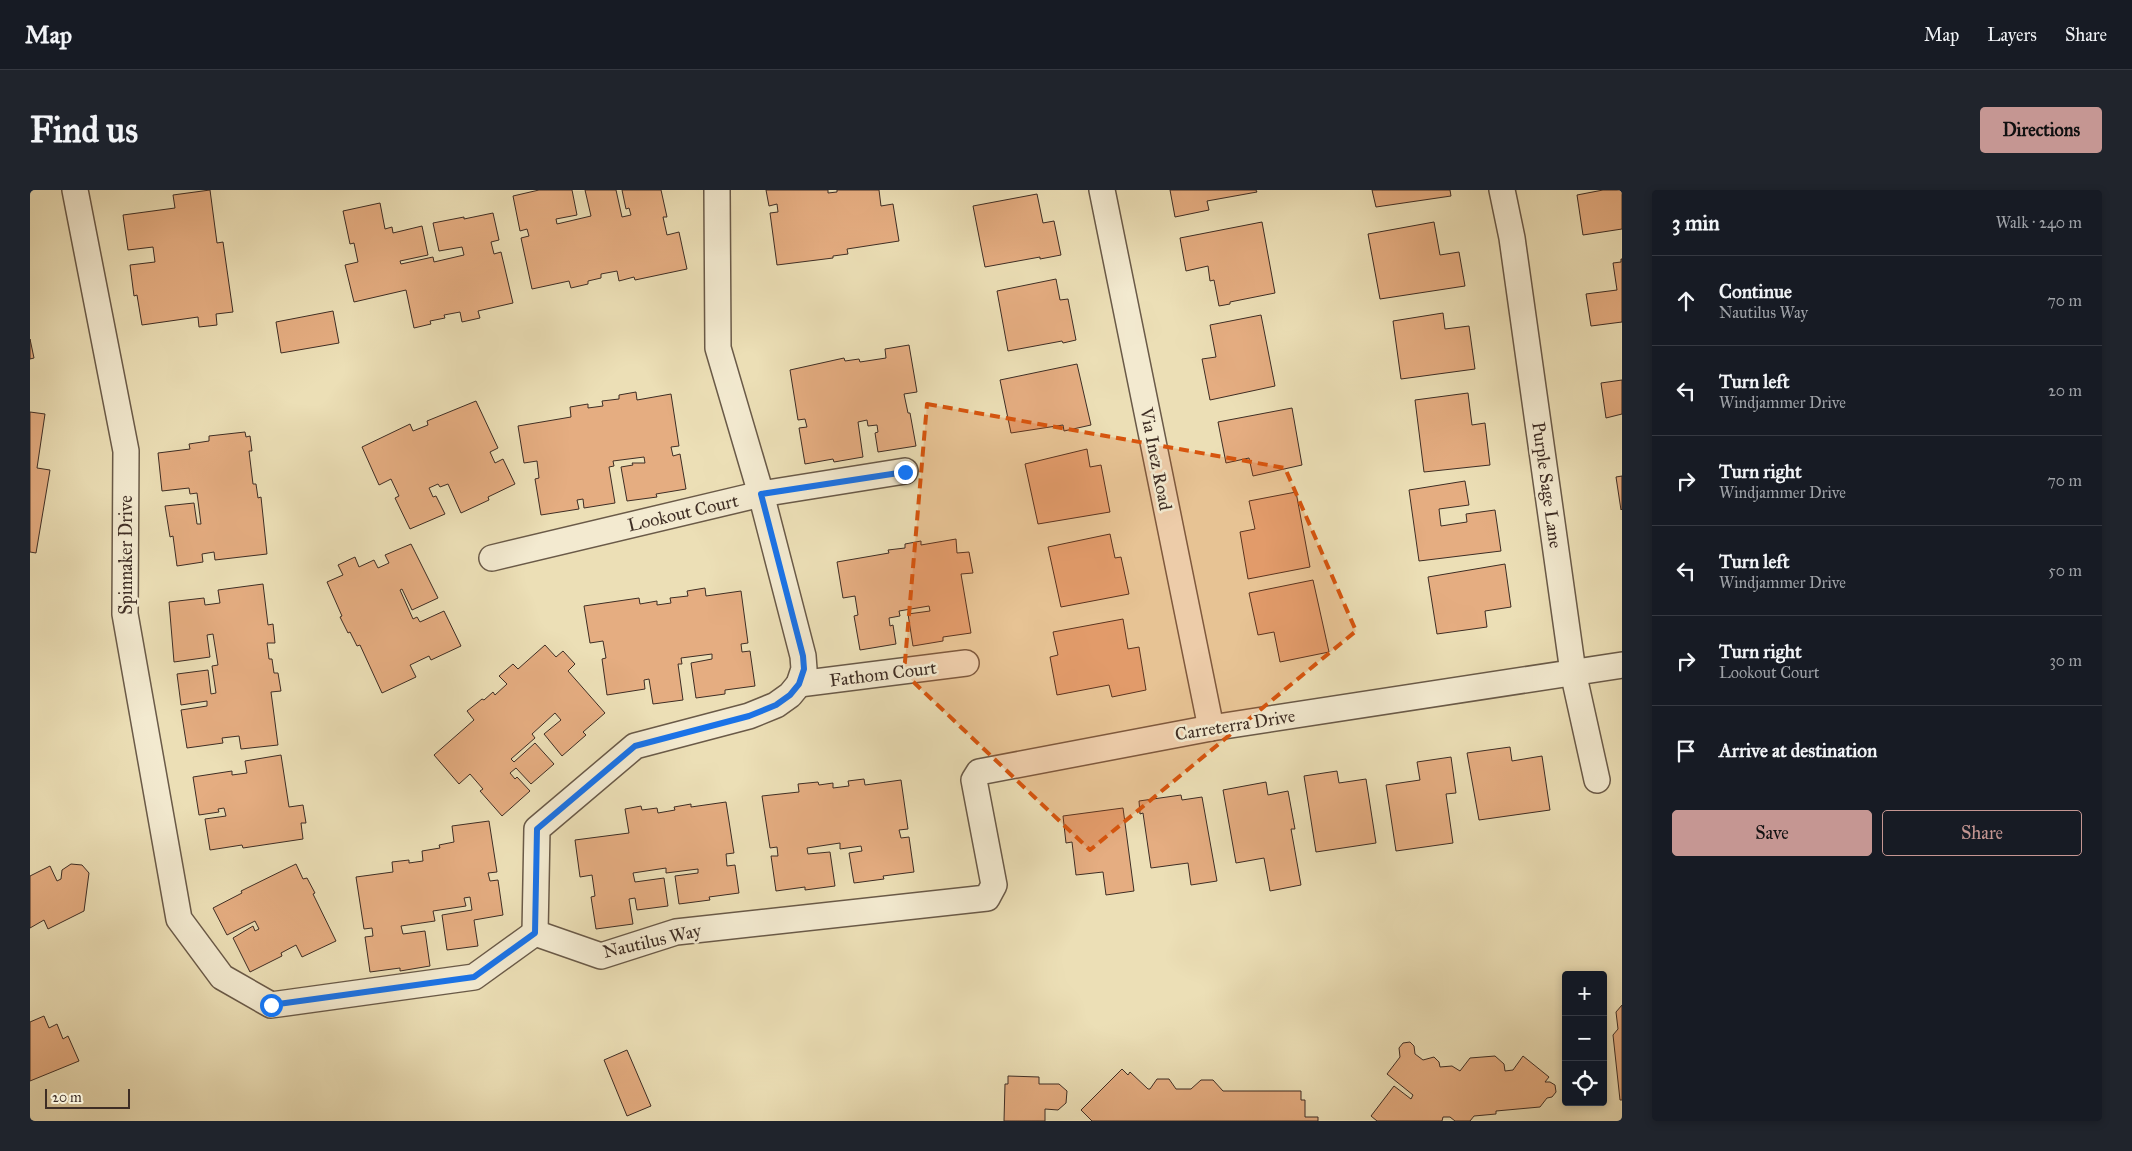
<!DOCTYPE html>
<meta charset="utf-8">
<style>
body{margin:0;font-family:"IM FELL Great Primer",serif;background:#20242c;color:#f1f3f6}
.controls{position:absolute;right:15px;bottom:15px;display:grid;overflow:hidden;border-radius:5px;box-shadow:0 2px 8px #0003}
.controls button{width:45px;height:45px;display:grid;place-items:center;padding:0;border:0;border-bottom:1px solid #363941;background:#171b24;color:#f1f3f6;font:25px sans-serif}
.scale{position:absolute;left:15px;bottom:12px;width:85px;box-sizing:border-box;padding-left:5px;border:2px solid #3e2d24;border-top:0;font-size:14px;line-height:18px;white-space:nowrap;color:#3e2d24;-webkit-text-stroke:4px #f3ead0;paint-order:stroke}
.stop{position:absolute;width:15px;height:15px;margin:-11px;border:4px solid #1a73e8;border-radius:50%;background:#fff}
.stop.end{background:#1a73e8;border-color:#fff;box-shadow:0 1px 5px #0008}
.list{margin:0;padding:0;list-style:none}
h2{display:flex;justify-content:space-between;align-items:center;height:65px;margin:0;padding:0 20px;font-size:21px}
h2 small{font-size:16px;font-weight:400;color:#9ea1a6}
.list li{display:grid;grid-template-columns:32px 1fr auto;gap:15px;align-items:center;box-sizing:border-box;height:90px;padding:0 20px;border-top:1px solid #363941}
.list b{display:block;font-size:19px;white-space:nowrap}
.list p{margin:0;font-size:16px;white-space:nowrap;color:#9ea1a6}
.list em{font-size:16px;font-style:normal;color:#9ea1a6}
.actions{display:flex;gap:10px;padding:15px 20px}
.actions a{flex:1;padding:11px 0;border:1px solid #c59692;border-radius:5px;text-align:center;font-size:18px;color:#c59692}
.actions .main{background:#c59692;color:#111}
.icon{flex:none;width:28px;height:28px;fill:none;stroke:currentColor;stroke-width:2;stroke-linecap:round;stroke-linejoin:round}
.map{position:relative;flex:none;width:1592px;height:931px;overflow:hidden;border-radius:5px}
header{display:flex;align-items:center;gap:30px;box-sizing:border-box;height:70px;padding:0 25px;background:#171b24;border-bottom:1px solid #363941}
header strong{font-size:24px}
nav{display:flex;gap:28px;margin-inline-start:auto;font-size:18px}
.intro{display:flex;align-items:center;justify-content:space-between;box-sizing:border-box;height:120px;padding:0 30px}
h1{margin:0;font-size:35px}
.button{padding:12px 22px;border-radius:5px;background:#c59692;color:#111;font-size:18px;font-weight:700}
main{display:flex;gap:30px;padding:0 30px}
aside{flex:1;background:#171b24;border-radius:5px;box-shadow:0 2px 8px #0003}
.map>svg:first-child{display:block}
.building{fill:#e5ad81;stroke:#3e2d24}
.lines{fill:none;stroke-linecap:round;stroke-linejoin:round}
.minor-casing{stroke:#6a5a48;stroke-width:28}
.minor{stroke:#f3ead0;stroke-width:25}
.route{stroke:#1a73e8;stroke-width:6}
.marked{fill:#d7550e;fill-opacity:0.2;stroke:#d7550e;stroke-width:4;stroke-dasharray:10 6;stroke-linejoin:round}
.labels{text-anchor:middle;stroke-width:5;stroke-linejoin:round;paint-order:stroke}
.street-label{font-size:18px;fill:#3e2d24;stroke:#f3ead0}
</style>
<header>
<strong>Map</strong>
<nav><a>Map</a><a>Layers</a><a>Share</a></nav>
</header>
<div class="intro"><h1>Find us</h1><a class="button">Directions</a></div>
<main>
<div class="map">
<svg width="1592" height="931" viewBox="0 0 1592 931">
<rect width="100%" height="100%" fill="#ecdfb6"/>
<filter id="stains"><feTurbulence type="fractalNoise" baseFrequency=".004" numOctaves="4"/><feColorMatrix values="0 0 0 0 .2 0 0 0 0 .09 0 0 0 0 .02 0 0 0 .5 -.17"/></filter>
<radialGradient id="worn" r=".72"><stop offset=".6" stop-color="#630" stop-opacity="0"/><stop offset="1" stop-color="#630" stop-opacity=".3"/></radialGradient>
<!-- building -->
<g class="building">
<path d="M 180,0 L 187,53 L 193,52 L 203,122 L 186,124 L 187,135 L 169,137 L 168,127 L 112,135 L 107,105 L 104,106 L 100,75 L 125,72 L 123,57 L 98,60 L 93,25 L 145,18 L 143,5 Z"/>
<path d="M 509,0 L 542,0 L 547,25 L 526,29 L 527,34 L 561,26 L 555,0 L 586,0 L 592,27 L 601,25 L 599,18 L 596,19 L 592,0 L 631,0 L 637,27 L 633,27 L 637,45 L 649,42 L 657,79 L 605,90 L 604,87 L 589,91 L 587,81 L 571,84 L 571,88 L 558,91 L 558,94 L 541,98 L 539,91 L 502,99 L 491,48 L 499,46 L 497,39 L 490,41 L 483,6 Z"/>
<path d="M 736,0 L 798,0 L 798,3 L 807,2 L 807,0 L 849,0 L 851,16 L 863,14 L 869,51 L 817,59 L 818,64 L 803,66 L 803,68 L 747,75 L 740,23 L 748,22 L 747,14 L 739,16 Z"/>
<path d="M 1140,0 L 1226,0 L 1227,2 L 1177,11 L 1179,20 L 1145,27 Z"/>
<path d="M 1342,0 L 1420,0 L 1421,6 L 1346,17 Z"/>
<path d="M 1592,0 L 1592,39 L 1553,45 L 1547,5 L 1573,0 Z"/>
<path d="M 1007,4 L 1013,33 L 1024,31 L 1031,65 L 1010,69 L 1010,67 L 955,77 L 943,16 Z"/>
<path d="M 350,13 L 355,39 L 362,37 L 363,43 L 392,36 L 398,65 L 370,71 L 371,74 L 403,67 L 404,72 L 434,65 L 432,57 L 409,61 L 403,33 L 434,27 L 434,29 L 463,23 L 469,50 L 461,52 L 464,64 L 471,62 L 483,113 L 448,121 L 450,128 L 432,132 L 430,122 L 414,125 L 415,128 L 400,131 L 401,134 L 384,138 L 376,100 L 324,112 L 315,75 L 328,72 L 324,53 L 320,54 L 313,21 Z"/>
<path d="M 1232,32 L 1245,103 L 1200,112 L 1200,114 L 1189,116 L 1184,90 L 1180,91 L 1178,76 L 1156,81 L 1150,48 Z"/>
<path d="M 1404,32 L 1410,65 L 1429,62 L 1435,96 L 1350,109 L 1338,44 Z"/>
<path d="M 1591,69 L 1592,69 L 1592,132 L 1561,136 L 1556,104 L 1587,100 L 1583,73 L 1591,72 Z"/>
<path d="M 1026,89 L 1030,110 L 1038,109 L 1046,150 L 1033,153 L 1032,151 L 978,161 L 967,101 Z"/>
<path d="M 303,121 L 309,153 L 251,163 L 246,132 Z"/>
<path d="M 1413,123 L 1415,139 L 1439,136 L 1445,179 L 1371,189 L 1363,131 Z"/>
<path d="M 1231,125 L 1245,196 L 1180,210 L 1172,169 L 1186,167 L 1180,135 Z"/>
<path d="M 0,149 L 4,168 L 0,169 Z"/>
<path d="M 879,155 L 887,202 L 874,204 L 878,223 L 880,223 L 886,256 L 848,262 L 845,243 L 848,242 L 847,235 L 838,236 L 837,230 L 828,232 L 833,267 L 804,272 L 803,269 L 775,274 L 769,238 L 777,237 L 775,229 L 768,230 L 760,180 L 814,168 L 815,171 L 829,169 L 830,172 L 856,168 L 855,159 Z"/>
<path d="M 1047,174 L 1061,235 L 1034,241 L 1033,235 L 981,243 L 970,190 Z"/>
<path d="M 1592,190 L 1592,224 L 1576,228 L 1571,193 Z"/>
<path d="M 606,202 L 607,210 L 641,204 L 649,256 L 641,257 L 643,266 L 650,264 L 656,299 L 626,304 L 627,307 L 597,311 L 591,277 L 603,275 L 602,273 L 615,273 L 614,267 L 583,271 L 584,276 L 579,277 L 585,313 L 554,318 L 553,309 L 547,310 L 549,319 L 511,325 L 505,289 L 509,288 L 507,271 L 494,273 L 488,236 L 541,227 L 540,217 L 558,214 L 558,218 L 573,216 L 572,211 L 589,209 L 589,205 Z"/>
<path d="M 1438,203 L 1442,235 L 1455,233 L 1460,275 L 1394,282 L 1385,210 Z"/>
<path d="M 446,211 L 468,258 L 460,262 L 465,273 L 473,269 L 485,294 L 458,307 L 459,310 L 431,323 L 418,294 L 410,297 L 408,294 L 399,298 L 403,307 L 406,306 L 415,324 L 380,339 L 365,308 L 369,306 L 361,289 L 349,295 L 332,257 L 380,234 L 383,241 L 398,235 L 397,231 Z"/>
<path d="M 1262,218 L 1272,275 L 1223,286 L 1219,268 L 1196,273 L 1188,232 Z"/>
<path d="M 0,222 L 15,224 L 7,278 L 20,280 L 6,363 L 0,362 Z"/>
<path d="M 215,242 L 216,247 L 220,246 L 222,261 L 219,261 L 223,294 L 226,294 L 228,308 L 231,307 L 237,364 L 185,370 L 184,362 L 172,364 L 173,372 L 147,376 L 143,346 L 140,347 L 135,316 L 164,313 L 167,334 L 171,334 L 167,303 L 160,304 L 159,298 L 132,301 L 128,263 L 160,259 L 159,254 L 179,251 L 179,246 Z"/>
<path d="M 1057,259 L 1060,277 L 1071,275 L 1080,322 L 1008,334 L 995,274 Z"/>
<path d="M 1592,286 L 1592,319 L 1591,320 L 1586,287 Z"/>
<path d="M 1435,291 L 1439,315 L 1409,319 L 1411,336 L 1437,332 L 1436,324 L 1465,320 L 1471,361 L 1389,371 L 1379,300 Z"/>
<path d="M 1266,302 L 1280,377 L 1218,389 L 1210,342 L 1225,339 L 1219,311 Z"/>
<path d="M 1080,344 L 1085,368 L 1091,367 L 1099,404 L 1031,417 L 1018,357 Z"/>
<path d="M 926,349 L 927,363 L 939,362 L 943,383 L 931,384 L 941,443 L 913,447 L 913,451 L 883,456 L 878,424 L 900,421 L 899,416 L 869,421 L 870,426 L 859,428 L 860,436 L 863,435 L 866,454 L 830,460 L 824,426 L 828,425 L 825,406 L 813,408 L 807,372 L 859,363 L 858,360 L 875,358 L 875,354 L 891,351 L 891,355 Z"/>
<path d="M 381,354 L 408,408 L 382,420 L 372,399 L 370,400 L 383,429 L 387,427 L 390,432 L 414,421 L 431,456 L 401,470 L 399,466 L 380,475 L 386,487 L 352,503 L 330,455 L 327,456 L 320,442 L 318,443 L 310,427 L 312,426 L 297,392 L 313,385 L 308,375 L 325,367 L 329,377 L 344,370 L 348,378 L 359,373 L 355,365 Z"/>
<path d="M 1475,374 L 1481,417 L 1455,421 L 1457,437 L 1407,444 L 1398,387 Z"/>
<path d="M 1283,390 L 1299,462 L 1250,472 L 1244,442 L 1228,445 L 1219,403 Z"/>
<path d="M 233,394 L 238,435 L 243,434 L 245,453 L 237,453 L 239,469 L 242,469 L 244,483 L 248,483 L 251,501 L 241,502 L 248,555 L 211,559 L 209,546 L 192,548 L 193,553 L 157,558 L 151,520 L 177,516 L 177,511 L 151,515 L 147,484 L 178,480 L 181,504 L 186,503 L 182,476 L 188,475 L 183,444 L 177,445 L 180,467 L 144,472 L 139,412 L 174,408 L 175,415 L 190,413 L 188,400 Z"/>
<path d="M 675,398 L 676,406 L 711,401 L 718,453 L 711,454 L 712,462 L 720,461 L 725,496 L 695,500 L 695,504 L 666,508 L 661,473 L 682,469 L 682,464 L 651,468 L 652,474 L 648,474 L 653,510 L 623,514 L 619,489 L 614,490 L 615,499 L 577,505 L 572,469 L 576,468 L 573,451 L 560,453 L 554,416 L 609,408 L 610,414 L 627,411 L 627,415 L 641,413 L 640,408 L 658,406 L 657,401 Z"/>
<path d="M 1093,429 L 1098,459 L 1109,457 L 1116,500 L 1082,507 L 1079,495 L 1027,505 L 1020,467 L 1028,465 L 1023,442 Z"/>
<path d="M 515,455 L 526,467 L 533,461 L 545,474 L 538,481 L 575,523 L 553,542 L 556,545 L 532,566 L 514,544 L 531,530 L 525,523 L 502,544 L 505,548 L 481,569 L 484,572 L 505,553 L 524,574 L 501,594 L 486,578 L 480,583 L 485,589 L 487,587 L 500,601 L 472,626 L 450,601 L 453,599 L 440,584 L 429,594 L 404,565 L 444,530 L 437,521 L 452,509 L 454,510 L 463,502 L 465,505 L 477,494 L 469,486 L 483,474 L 488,479 Z"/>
<path d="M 1480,557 L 1482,571 L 1512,566 L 1520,620 L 1449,630 L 1437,563 Z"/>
<path d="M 251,565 L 259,617 L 273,615 L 276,633 L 271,633 L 273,649 L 213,658 L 212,655 L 180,660 L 175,629 L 196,626 L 194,618 L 188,619 L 189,622 L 169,625 L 163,587 L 202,581 L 202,585 L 217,583 L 215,571 Z"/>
<path d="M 1421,567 L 1426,603 L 1416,604 L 1423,653 L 1366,661 L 1356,595 L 1390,590 L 1387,572 Z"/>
<path d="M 1307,581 L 1309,593 L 1336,589 L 1346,653 L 1286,662 L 1274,586 Z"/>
<path d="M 834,589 L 835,595 L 871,590 L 878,639 L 869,640 L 871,648 L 879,647 L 884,682 L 853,686 L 854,689 L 824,693 L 819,663 L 832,661 L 831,656 L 810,659 L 810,653 L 777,658 L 778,664 L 800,662 L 805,696 L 775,700 L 775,697 L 746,701 L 741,666 L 748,666 L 747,657 L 740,658 L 732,606 L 769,602 L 768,594 L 788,592 L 789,595 L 803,593 L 803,598 L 819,596 L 818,591 Z"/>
<path d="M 1236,592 L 1238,605 L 1258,601 L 1265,639 L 1261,639 L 1271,695 L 1240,701 L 1234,668 L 1206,673 L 1193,600 Z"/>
<path d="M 1151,605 L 1152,610 L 1172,607 L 1187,691 L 1161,695 L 1158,673 L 1121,678 L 1113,623 L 1110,624 L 1109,611 Z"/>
<path d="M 696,612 L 704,663 L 696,664 L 697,676 L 705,675 L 709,703 L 679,707 L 680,710 L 649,714 L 645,686 L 668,683 L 668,679 L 636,683 L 636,678 L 603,683 L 605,692 L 634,688 L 638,716 L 607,720 L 605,708 L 599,709 L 603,734 L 566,739 L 561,707 L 565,706 L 562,685 L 550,687 L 545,650 L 599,643 L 595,619 L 611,616 L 612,620 L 627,618 L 628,623 L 645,620 L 644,617 L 661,614 L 661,617 Z"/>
<path d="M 1093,618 L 1104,701 L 1076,705 L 1073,682 L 1046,685 L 1042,652 L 1036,653 L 1033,626 Z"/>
<path d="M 459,631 L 467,682 L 458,683 L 460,691 L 468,690 L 473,725 L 444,730 L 448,756 L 417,760 L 412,725 L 442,720 L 440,707 L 434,708 L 436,716 L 403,721 L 405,731 L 371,736 L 373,744 L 395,741 L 400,776 L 370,781 L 370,778 L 340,782 L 335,747 L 343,746 L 342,738 L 334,739 L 326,687 L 363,682 L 362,672 L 379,670 L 379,673 L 393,671 L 392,661 L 410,658 L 409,655 L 424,652 L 422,636 Z"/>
<path d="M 41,674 L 52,675 L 59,683 L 54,721 L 18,739 L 14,730 L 0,738 L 0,686 L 20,676 L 27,691 L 31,689 L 32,680 Z"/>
<path d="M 266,674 L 273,689 L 277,688 L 285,703 L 283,704 L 306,751 L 272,767 L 266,755 L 251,763 L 252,766 L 220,782 L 203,748 L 223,736 L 225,741 L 229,739 L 225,731 L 197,745 L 183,718 L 212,703 L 211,701 Z"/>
<path d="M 1592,815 L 1592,910 L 1590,910 L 1583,845 L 1588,839 L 1586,822 Z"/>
<path d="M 14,826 L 19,838 L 27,834 L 33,849 L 38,846 L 49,871 L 0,891 L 0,832 Z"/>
<path d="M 1380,852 L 1384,856 L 1385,864 L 1393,870 L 1404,867 L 1409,872 L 1410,877 L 1422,876 L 1430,881 L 1440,868 L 1465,866 L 1474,874 L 1475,881 L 1483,880 L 1493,866 L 1519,887 L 1515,892 L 1520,892 L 1525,895 L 1526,902 L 1522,907 L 1517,908 L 1510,917 L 1466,921 L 1466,924 L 1444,926 L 1440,931 L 1425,931 L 1420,927 L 1413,927 L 1412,931 L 1347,931 L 1341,926 L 1364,896 L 1381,909 L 1383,905 L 1357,884 L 1370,867 L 1369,858 L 1373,853 Z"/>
<path d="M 597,860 L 621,916 L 597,926 L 574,870 Z"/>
<path d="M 1092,879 L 1098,885 L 1100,882 L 1118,899 L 1120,899 L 1127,889 L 1139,889 L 1146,899 L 1161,899 L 1171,890 L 1183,890 L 1193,901 L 1271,901 L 1271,910 L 1275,910 L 1275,927 L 1288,927 L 1288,931 L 1062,931 L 1051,920 Z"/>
<path d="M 978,886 L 1009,887 L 1009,894 L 1029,894 L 1037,901 L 1036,913 L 1028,920 L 1015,919 L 1015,931 L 974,931 L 975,894 L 978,894 Z"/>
</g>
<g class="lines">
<defs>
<g id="minor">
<path d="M 45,0 L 96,261 L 95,424 L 149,729 L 192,787 L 241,815 L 444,787 L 505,743 L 571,766 L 646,742 L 957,708 L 964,695 L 944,590 L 949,582 L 1181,538 L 1592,475"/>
<path d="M 1072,0 L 1181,538"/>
<path d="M 1472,0 L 1482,48 L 1543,482 L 1567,590"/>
<path d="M 462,368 L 731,304 L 875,281"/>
<path d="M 769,494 L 936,473"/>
<path d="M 505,743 L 507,639 L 605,556 L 719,526 L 746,515 L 760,505 L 769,494 L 774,479 L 773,466 L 731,304 L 688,158 L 687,0"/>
</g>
</defs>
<!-- minor casing -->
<use href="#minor" class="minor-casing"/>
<!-- minor -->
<use href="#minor" class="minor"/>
</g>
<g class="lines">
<!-- route -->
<path class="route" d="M 241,815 L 444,787 L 505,743 L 507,639 L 605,556 L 719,526 L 746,515 L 760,505 L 769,494 L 774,479 L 773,466 L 731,304 L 875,282"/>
</g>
<!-- marked area -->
<path class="marked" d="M 897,214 L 1255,278 L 1326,441 L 1060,660 L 874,483 Z"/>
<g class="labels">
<!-- street labels -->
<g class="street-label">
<text transform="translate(1126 269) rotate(79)" y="6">Via Inez Road</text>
<text transform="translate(1517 295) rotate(82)" y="6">Purple Sage Lane</text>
<text transform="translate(653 323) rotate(-13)" y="6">Lookout Court</text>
<text transform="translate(96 365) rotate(-90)" y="6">Spinnaker Drive</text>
<text transform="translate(853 484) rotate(-7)" y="6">Fathom Court</text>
<text transform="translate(1205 535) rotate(-9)" y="6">Carreterra Drive</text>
<text transform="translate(622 751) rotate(-13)" y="6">Nautilus Way</text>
</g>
</g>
<rect width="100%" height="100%" filter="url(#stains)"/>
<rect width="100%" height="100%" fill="url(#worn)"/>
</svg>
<div class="controls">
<button>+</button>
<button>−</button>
<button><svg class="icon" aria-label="locate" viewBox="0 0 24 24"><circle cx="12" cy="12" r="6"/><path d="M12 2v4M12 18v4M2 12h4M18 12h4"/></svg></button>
</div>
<div class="scale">20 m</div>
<div class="stop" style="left:241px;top:815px"></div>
<div class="stop end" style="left:875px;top:282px"></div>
</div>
<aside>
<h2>3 min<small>Walk · 240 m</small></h2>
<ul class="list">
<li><svg class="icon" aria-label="ahead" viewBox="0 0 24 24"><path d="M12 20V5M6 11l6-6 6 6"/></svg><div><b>Continue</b><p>Nautilus Way</p></div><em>70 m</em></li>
<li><svg class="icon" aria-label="left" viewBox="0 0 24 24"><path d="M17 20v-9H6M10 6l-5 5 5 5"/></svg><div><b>Turn left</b><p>Windjammer Drive</p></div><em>20 m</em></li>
<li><svg class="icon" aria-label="right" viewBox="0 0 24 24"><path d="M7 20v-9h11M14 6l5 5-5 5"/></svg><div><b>Turn right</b><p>Windjammer Drive</p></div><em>70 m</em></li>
<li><svg class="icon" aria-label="left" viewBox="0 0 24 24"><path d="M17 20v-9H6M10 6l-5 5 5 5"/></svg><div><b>Turn left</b><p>Windjammer Drive</p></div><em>50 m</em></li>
<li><svg class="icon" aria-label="right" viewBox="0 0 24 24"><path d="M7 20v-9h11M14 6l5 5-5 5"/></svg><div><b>Turn right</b><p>Lookout Court</p></div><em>30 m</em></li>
<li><svg class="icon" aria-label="arrive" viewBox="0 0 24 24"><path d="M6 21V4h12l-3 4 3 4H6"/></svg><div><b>Arrive at destination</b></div></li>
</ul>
<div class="actions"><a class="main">Save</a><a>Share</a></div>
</aside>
</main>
